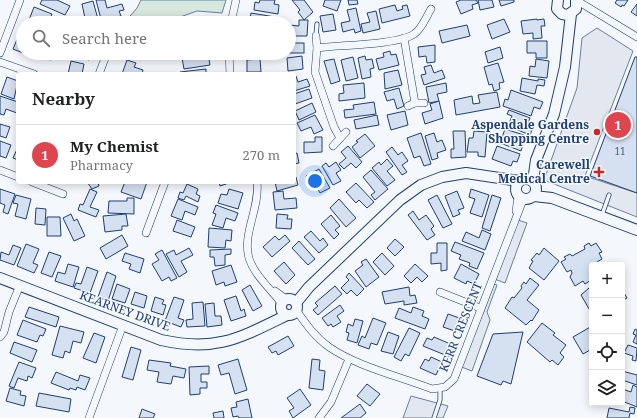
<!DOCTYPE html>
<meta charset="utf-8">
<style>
body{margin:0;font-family:"Noto Serif",serif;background:#f6f6f6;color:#202124}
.controls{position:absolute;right:12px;bottom:12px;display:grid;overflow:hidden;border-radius:4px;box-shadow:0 2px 10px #0003}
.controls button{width:36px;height:36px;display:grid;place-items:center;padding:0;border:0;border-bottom:1px solid #e0e0e0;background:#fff;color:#202124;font:20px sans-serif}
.you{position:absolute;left:315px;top:181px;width:14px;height:14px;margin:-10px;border:3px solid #fff;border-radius:50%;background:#1a73e8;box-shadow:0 0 0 6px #1a73e833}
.badge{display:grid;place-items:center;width:26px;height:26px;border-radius:50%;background:#c62828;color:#fff;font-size:13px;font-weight:700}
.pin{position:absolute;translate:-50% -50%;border:2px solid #fff;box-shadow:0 1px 4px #0006}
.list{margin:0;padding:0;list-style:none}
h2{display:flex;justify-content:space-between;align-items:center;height:52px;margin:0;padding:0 16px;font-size:17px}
h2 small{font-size:13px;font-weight:400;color:#757577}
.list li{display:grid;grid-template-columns:26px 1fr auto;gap:12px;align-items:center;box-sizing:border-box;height:60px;padding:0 16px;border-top:1px solid #e0e0e0}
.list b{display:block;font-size:15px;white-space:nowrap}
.list p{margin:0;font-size:13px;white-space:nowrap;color:#757577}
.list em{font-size:13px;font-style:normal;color:#757577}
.icon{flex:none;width:22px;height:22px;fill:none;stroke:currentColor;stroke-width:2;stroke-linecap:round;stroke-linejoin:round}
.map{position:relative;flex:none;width:637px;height:418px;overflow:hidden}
.search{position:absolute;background:#fff;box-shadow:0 2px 10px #0003;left:16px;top:16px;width:280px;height:44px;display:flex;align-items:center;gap:10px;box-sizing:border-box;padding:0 14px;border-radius:22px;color:#757577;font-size:15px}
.panel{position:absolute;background:#fff;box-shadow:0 2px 10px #0003;left:16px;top:72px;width:280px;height:112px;border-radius:4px}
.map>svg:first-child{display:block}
.green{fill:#d7e8df;stroke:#687fa3}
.parking{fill:#e3e8f0;stroke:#687fa3}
.building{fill:#d5e0f0;stroke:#1d3f73}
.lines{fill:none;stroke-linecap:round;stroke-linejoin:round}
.lane-casing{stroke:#1d3f73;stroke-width:5}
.street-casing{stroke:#1d3f73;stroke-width:8}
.secondary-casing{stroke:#1d3f73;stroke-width:12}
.lane{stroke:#f4f7fb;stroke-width:3.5}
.street{stroke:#f4f7fb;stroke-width:7}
.secondary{stroke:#f4f7fb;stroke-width:10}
.poi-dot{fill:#c62828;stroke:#f4f7fb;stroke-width:1.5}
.labels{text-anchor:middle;stroke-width:3;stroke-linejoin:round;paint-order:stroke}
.number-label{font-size:10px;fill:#4b6792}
.poi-label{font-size:12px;font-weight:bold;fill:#1d3f73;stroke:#f4f7fb;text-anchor:end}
.street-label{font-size:12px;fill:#1d3f73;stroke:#f4f7fb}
</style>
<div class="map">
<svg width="637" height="418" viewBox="0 0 637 418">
<rect width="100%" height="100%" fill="#f4f7fb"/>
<!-- green -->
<path class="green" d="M 141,0 L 226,0 L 222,13 L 197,11 L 163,23 L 124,23 L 137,8 Z"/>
<!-- parking -->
<g class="parking">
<path d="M 597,28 L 633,51 L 585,176 L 637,193 L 637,217 L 544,180 L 577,88 L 582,38 Z"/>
<path d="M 515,219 L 527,223 L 505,283 L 492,278 Z"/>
<path d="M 494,284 L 497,285 L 487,312 L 490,320 L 472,371 L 459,366 L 484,311 Z"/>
<path d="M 411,396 L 448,406 L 443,418 L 403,418 Z"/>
</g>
<!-- building -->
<g class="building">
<path d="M 42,0 L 57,0 L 70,6 L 65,15 L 40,4 Z"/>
<path d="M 96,0 L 105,0 L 107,8 L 122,4 L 124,10 L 119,11 L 121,16 L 111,18 L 112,21 L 102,23 Z"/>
<path d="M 260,0 L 275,0 L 274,4 L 279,5 L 278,14 L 254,10 L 255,2 L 259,3 Z"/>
<path d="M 292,0 L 304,0 L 313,12 L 304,20 L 298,12 L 300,10 Z"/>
<path d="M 325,0 L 341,0 L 337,11 L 323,6 Z"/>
<path d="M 348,0 L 357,0 L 358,4 L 349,5 Z"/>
<path d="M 461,0 L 476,0 L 478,3 L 472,5 L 473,9 L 461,14 L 456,2 Z"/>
<path d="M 478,0 L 492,0 L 494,7 L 480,10 Z"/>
<path d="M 499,0 L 514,0 L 514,2 L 501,6 Z"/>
<path d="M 617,0 L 628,0 L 624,6 L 622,5 L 621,7 L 615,3 Z"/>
<path d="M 93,1 L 99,23 L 86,23 L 82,4 Z"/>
<path d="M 637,4 L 637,16 L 631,12 Z"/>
<path d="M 395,5 L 397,11 L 403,9 L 402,6 L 407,5 L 410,16 L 382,23 L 379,9 Z"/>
<path d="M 34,7 L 52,14 L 48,23 L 38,23 L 29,20 Z"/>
<path d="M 356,8 L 361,31 L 355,33 L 354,29 L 343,32 L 341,23 L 350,21 L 347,10 Z"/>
<path d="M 376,11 L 380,29 L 363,33 L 361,24 L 370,22 L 367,13 Z"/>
<path d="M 251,13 L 275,17 L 275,22 L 249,23 Z"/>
<path d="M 333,14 L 336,30 L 323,32 L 320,16 Z"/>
<path d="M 213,17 L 213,23 L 186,23 L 186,19 Z"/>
<path d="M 504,19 L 510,32 L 492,39 L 487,25 Z"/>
<path d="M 537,19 L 537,20 L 544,19 L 545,26 L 541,26 L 542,38 L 533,39 L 533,33 L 523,34 L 521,21 Z"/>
<path d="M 299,20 L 308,20 L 307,36 L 289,36 L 289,25 L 299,26 Z"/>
<path d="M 23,23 L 23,36 L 19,34 Z"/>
<path d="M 467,25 L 470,36 L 442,43 L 439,31 Z"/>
<path d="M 18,37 L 23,38 L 23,53 L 13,49 Z"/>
<path d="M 527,41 L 547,41 L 547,58 L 536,58 L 536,53 L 527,53 Z"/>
<rect x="289" y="43" width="15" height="10"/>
<path d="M 435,45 L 435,62 L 427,63 L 426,56 L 419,57 L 418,47 Z"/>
<path d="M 500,47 L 503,58 L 488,63 L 485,52 Z"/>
<path d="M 390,51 L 391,55 L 396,54 L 399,65 L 379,70 L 376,59 L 384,57 L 383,53 Z"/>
<path d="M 40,53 L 54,53 L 51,60 L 44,58 L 45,55 Z"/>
<path d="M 70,53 L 92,53 L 89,60 Z"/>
<path d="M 208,54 L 210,65 L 184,69 L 182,58 Z"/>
<path d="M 302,56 L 303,69 L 288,71 L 287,58 Z"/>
<path d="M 365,56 L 366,60 L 372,59 L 374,68 L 370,69 L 371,77 L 362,79 L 358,58 Z"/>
<path d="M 353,57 L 358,78 L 346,81 L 341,60 Z"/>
<path d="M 635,57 L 637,57 L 637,193 L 590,176 Z"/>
<path d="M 260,59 L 261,72 L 247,72 L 247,60 Z"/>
<path d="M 334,59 L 340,81 L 331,84 L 324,61 Z"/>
<path d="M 536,59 L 549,61 L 547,78 L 529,76 L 530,66 L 535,67 Z"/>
<path d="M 127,60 L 136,63 L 134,67 L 143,70 L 142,74 L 122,74 Z"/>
<path d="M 71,61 L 84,64 L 82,74 L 68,74 Z"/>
<path d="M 498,63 L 504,82 L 499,83 L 500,89 L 494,91 L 492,84 L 489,85 L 484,67 Z"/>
<path d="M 431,65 L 434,73 L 442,70 L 445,78 L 424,85 L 421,75 L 426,74 L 424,67 Z"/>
<path d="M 206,69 L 206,74 L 180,74 L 180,72 Z"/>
<path d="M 398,70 L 402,85 L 385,89 L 384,73 Z"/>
<path d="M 294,76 L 296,76 L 298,82 L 307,79 L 310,86 L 294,91 Z"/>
<path d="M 7,77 L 18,81 L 14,99 L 1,94 Z"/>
<path d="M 522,78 L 538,81 L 538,79 L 545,80 L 544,86 L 537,85 L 535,94 L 520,91 Z"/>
<path d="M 364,83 L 365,98 L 339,101 L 339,94 L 344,93 L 343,85 Z"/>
<path d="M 446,83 L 447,92 L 437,94 L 439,101 L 429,103 L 426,87 Z"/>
<path d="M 399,88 L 404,106 L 397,109 L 394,99 L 387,101 L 384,92 Z"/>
<path d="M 309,89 L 312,98 L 295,104 L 294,94 Z"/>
<path d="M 511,90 L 543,102 L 540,109 L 534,107 L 531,116 L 503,106 L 505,99 L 508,100 Z"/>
<path d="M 497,92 L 500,107 L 456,115 L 454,100 L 472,96 L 473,104 L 480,103 L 478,95 Z"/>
<path d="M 0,96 L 18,102 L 17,113 L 6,109 L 4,115 L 0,114 Z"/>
<path d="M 439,101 L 443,118 L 425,124 L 422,113 L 432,110 L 430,104 Z"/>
<path d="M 374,102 L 376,114 L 345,118 L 344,110 L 354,109 L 353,105 Z"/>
<path d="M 312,103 L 316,112 L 299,120 L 295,111 Z"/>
<path d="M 509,110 L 530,118 L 528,123 L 534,125 L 530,135 L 508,126 L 512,116 L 507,114 Z"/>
<path d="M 405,111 L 408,125 L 391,130 L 387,115 Z"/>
<path d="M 315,115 L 323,130 L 314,134 L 311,127 L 301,131 L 297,123 Z"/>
<path d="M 377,115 L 379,125 L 356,129 L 354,120 Z"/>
<path d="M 0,124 L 10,127 L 6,138 L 0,136 Z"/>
<path d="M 505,129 L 524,135 L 521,144 L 523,145 L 521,151 L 500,143 Z"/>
<path d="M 453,131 L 465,131 L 466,157 L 451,158 L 451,149 L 454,149 Z"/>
<path d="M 474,131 L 487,132 L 485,157 L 478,156 L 478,152 L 467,152 L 469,138 L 473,138 Z"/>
<path d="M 421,133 L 431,164 L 424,166 L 420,156 L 414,158 L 407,138 Z"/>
<path d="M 434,133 L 437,142 L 442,140 L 446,150 L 437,153 L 438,158 L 432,160 L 425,136 Z"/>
<path d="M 365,134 L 375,146 L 360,158 L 352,147 L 358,142 L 356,141 Z"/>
<path d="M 315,137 L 322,137 L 322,152 L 304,153 L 304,142 L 315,142 Z"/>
<path d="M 0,141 L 11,145 L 6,158 L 0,156 Z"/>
<path d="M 348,146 L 362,162 L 356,168 L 351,163 L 344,169 L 339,164 L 346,158 L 341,152 Z"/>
<path d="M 497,146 L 520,154 L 517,162 L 513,161 L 511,166 L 492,159 Z"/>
<path d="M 18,147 L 18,160 L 13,158 Z"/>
<path d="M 392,147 L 398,155 L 402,152 L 408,161 L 402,165 L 407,172 L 402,175 L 386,152 Z"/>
<path d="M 297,153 L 299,163 L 294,164 L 294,154 Z"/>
<path d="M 387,159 L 393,166 L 387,171 L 395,180 L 387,186 L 372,168 L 379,162 L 381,165 Z"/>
<path d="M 336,162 L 341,170 L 336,173 L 341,181 L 333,185 L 322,166 L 326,163 L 329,167 Z"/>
<path d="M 319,169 L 330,188 L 320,193 L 314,182 L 311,184 L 306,176 Z"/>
<path d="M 371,170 L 388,189 L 375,200 L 371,195 L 375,192 L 363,177 Z"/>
<path d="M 294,177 L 296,177 L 298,185 L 277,191 L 275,182 L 294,182 Z"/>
<path d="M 87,182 L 101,182 L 98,183 L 99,186 L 92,189 Z"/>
<path d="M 125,182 L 147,182 L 141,199 L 121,192 Z"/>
<path d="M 219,182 L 232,182 L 220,186 Z"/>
<path d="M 356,183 L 374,202 L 367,208 L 359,200 L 356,203 L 346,192 Z"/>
<path d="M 187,184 L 198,189 L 196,194 L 200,196 L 198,202 L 186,196 L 184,200 L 178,198 L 180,192 L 183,193 Z"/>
<path d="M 0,189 L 15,194 L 8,214 L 3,212 L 5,205 L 0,203 Z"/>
<path d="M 90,189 L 97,192 L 90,207 L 99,210 L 96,217 L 78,210 L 80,204 L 83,205 Z"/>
<path d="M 229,189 L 243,193 L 238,209 L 218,203 L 221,194 L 227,195 Z"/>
<path d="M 471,189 L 489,195 L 482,217 L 470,213 L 475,199 L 469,197 Z"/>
<path d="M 283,191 L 284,199 L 296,198 L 297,208 L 275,210 L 273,192 Z"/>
<path d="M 457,191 L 464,208 L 458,210 L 460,214 L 453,217 L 445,196 Z"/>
<path d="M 16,195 L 31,199 L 26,219 L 15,216 L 18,204 L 13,203 Z"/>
<path d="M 437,195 L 452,224 L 443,228 L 428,200 Z"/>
<path d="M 492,195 L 501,198 L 490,231 L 482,228 Z"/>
<path d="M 127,198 L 134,198 L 134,214 L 108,213 L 109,201 L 127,201 Z"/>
<path d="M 178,199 L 198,207 L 195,215 L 185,211 L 182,220 L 171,216 Z"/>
<path d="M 339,199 L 356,218 L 346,227 L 330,208 Z"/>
<path d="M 216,205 L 238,213 L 235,221 L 226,218 L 223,228 L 212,225 L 216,214 L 213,213 Z"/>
<path d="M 36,208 L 46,209 L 45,225 L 35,224 Z"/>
<path d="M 413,211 L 419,220 L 426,215 L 434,226 L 431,229 L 435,235 L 427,240 L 408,215 Z"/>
<path d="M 71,214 L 74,221 L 77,219 L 85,236 L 74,241 L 63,218 Z"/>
<path d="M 126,214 L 128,226 L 122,226 L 122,230 L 105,232 L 103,216 Z"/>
<path d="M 277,214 L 288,215 L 287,219 L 292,219 L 291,229 L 276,228 Z"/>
<path d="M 331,215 L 340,226 L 335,230 L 339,234 L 334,239 L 321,224 Z"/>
<path d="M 47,217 L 60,217 L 61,236 L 47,236 Z"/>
<path d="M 177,220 L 195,227 L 191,237 L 173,231 Z"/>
<path d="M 209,228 L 232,230 L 231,241 L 226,240 L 225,248 L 208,247 Z"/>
<path d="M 482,230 L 491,234 L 485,250 L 462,241 L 466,232 L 479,238 Z"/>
<path d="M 311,231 L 320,241 L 323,238 L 328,245 L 319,253 L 304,237 Z"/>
<path d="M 122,235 L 128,246 L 106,259 L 100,248 Z"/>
<path d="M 285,235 L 290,241 L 272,257 L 263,247 L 275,236 L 279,240 Z"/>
<path d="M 395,239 L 404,247 L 395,256 L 387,248 Z"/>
<path d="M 299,241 L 315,259 L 308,265 L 292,248 Z"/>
<path d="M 455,242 L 484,253 L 477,269 L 469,266 L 470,263 L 459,259 L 461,255 L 451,251 Z"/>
<path d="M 437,243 L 447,243 L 447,270 L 441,271 L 441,263 L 431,264 L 431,253 L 437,253 Z"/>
<path d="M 589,243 L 591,246 L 596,243 L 602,252 L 599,253 L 602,259 L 597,262 L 599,265 L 592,265 L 592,276 L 590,277 L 591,280 L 585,284 L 583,281 L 575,286 L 570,277 L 572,273 L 571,270 L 567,272 L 561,262 L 566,259 L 564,257 L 570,254 L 572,256 L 585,249 L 584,246 Z"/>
<path d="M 26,244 L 39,249 L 33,263 L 38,265 L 34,273 L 17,266 Z"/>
<path d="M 13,245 L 21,248 L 14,265 L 0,260 L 1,252 L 9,255 Z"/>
<path d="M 189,248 L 193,255 L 181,261 L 187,272 L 179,277 L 166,254 L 174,250 L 176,255 Z"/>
<path d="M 544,248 L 559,261 L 544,280 L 529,268 L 533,261 L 531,260 L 537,253 L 539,255 Z"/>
<path d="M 231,249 L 231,254 L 225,255 L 225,265 L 215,266 L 214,257 L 210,257 L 210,250 Z"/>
<path d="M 162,250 L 177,278 L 171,281 L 169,277 L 162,281 L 152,264 L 159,260 L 155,254 Z"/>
<path d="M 49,252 L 61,256 L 52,277 L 41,273 Z"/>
<path d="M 125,253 L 144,259 L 140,273 L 129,269 L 131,264 L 122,261 Z"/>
<path d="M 382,253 L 394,266 L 385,275 L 373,262 Z"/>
<path d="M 366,259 L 379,277 L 366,287 L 355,271 L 363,265 L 361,262 Z"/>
<path d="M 284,262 L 295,275 L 286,284 L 274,271 Z"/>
<path d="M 68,264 L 79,267 L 73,287 L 55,281 L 58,272 L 65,274 Z"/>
<path d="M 415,264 L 428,276 L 422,282 L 417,277 L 411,283 L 404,276 Z"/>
<path d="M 461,264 L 479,274 L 474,284 L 467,281 L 466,284 L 454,278 Z"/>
<path d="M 231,265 L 237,282 L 225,286 L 224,282 L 216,285 L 212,271 Z"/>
<path d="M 87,267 L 98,271 L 90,293 L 74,288 L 76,283 L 81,284 Z"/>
<path d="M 107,272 L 116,276 L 108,301 L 98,297 Z"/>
<path d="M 349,273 L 364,289 L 357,296 L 351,290 L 347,294 L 341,288 L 349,280 L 346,277 Z"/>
<path d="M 530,278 L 539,285 L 527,300 L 539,310 L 532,321 L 531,320 L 526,325 L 505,308 L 512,297 L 514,298 L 522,288 L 521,286 L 524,282 L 526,284 Z"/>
<path d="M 117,284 L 130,289 L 125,303 L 112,299 Z"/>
<path d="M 250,285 L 262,306 L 253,311 L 242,290 Z"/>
<path d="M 335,286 L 342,294 L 318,315 L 313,310 L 318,306 L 315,303 Z"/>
<path d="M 409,287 L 410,296 L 415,295 L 417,303 L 404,305 L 404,301 L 385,304 L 382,292 Z"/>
<path d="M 589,288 L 590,290 L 592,288 L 592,314 L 581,295 Z"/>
<path d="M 622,289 L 627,298 L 622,301 Z"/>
<path d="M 135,292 L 147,296 L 144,308 L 131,304 Z"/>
<path d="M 236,296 L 241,311 L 244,309 L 246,316 L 231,321 L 224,300 Z"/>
<path d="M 155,297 L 164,300 L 162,304 L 166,305 L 163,315 L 151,311 Z"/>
<path d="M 174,297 L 184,300 L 178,318 L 184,320 L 181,327 L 165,321 Z"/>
<path d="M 203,302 L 205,326 L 187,327 L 186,320 L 193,319 L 192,303 Z"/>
<path d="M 214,303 L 215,316 L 221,316 L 222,325 L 207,327 L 205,304 Z"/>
<path d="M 340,305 L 344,311 L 337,316 L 341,322 L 333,327 L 331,324 L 328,326 L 322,318 Z"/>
<path d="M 29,307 L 59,317 L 56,327 L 25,317 Z"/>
<path d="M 413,307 L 424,311 L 422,316 L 429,319 L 425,329 L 395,318 L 399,308 L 411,313 Z"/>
<path d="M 448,314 L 462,319 L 458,332 L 443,327 Z"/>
<path d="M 373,318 L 386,323 L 377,345 L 371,343 L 369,349 L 358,345 L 362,336 L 365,338 Z"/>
<path d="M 355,319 L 363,321 L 357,343 L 347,340 L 349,333 L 346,332 L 348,324 L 353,326 Z"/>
<path d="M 23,320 L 46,329 L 43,336 L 40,335 L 37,342 L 17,335 Z"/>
<path d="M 542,323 L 555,333 L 553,335 L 566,345 L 560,353 L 564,357 L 558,365 L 552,360 L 550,362 L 527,342 Z"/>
<path d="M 60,326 L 84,332 L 81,343 L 73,341 L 70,353 L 65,351 L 63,358 L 52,355 Z"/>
<path d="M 592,326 L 592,349 L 583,354 L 573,337 Z"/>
<path d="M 409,328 L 420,333 L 409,356 L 405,354 L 401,361 L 394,357 Z"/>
<path d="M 635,329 L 637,330 L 637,344 L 633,342 L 636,335 L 633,334 Z"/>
<path d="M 388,332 L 399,336 L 393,354 L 381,351 Z"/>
<path d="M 523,332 L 511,384 L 503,381 L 501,385 L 477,376 L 493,334 Z"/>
<path d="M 94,333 L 105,337 L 96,363 L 83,358 Z"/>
<path d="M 288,336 L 294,346 L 278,355 L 276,351 L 272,353 L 268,347 Z"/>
<path d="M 434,337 L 455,346 L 450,357 L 423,346 L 427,338 L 432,340 Z"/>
<path d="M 14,342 L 37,350 L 32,362 L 10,353 Z"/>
<path d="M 628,345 L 637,348 L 636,361 L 632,360 L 633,356 L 624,353 Z"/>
<path d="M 131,347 L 141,350 L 133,380 L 122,377 Z"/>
<path d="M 431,357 L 442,362 L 436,375 L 420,368 L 425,359 L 429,361 Z"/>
<path d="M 238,359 L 247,390 L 235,394 L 229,373 L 221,375 L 218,365 Z"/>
<path d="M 312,359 L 320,360 L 319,370 L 325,371 L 323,390 L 309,388 Z"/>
<path d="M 149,360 L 171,363 L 170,366 L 186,369 L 184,378 L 173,376 L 171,384 L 157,382 L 159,372 L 147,370 Z"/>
<path d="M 19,362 L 36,368 L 32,378 L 28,376 L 27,381 L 18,378 L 14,388 L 9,386 Z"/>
<path d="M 209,366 L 209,374 L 201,374 L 201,382 L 207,382 L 207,388 L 200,388 L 200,394 L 190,395 L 189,367 Z"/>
<path d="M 622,371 L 637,375 L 637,385 L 622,380 Z"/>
<path d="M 56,372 L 78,381 L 80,375 L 90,378 L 85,390 L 77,387 L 76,390 L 70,388 L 69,390 L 51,383 Z"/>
<path d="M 367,384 L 380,394 L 370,406 L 357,396 Z"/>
<path d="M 633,385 L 637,387 L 637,407 L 622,401 L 622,389 L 631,392 Z"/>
<path d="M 10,388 L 21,391 L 20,395 L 26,396 L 24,406 L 6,401 Z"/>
<path d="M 300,389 L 311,405 L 293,418 L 289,411 L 294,408 L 287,398 Z"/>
<path d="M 39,393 L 71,399 L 69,412 L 36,406 Z"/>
<path d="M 248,399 L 252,418 L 239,418 L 238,416 L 233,417 L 231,408 L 237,407 L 236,402 Z"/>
<path d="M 360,404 L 366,413 L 360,418 L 341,418 Z"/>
<path d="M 630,407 L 635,408 L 634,414 L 630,413 L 629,418 L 607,418 L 609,408 L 629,412 Z"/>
<path d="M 142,409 L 155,414 L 153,418 L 139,418 Z"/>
<path d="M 223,411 L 224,418 L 214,418 L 213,413 Z"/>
</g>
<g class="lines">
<defs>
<g id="lane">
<path d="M 316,36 L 317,24"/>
<path d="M 602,215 L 609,195"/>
<path d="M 434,418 L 440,400 L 440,387"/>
</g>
<g id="street">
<path d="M 576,0 L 637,37"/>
<path d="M 231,23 L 236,0"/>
<path d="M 316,36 L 317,48"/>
<path d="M 404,38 L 415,103"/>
<path d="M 0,53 L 20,0"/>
<path d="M 229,53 L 230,74"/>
<path d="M 0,62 L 34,74"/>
<path d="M 99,74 L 107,53"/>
<path d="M 408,106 L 415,103 L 424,103"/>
<path d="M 340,138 L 334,127 L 315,72 L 317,48 C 338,45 398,45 414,34 C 422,29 426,17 431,9"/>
<path d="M 333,146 L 346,132"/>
<path d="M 0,170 L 18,177"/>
<path d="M 32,182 L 63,194"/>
<path d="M 257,182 C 260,208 242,234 249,258 C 254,275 271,289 281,303"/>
<path d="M 516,211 L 518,197"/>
<path d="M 146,233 L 165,182"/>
<path d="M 275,291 L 286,299"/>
<path d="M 440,292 L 480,308"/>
<path d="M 296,310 C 306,324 315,337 329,347 C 358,367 399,376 432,389 L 445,387 L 454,379 L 523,200"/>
<path d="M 0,337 L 4,332 L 9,312 L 20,285"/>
<path d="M 89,418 L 123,325"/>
<path d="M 319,418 L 331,402 L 349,359"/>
</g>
<g id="secondary">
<path d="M 558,0 L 557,9 L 562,14 L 568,15 L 576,9 L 576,0"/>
<circle cx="526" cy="189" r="10"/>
<path d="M 533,181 L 536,160 L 554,114 L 565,67 L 571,14"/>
<path d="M 534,196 L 552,198 L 637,230"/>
<path d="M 0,278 L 161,340 C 216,352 238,339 287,315"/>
<circle cx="289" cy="307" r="8"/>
<path d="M 296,303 L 309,287 L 400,200 L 421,185 L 442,177 L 466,173 L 519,181"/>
</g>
</defs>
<!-- lane casing -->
<use href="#lane" class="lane-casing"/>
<!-- street casing -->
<use href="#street" class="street-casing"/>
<!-- secondary casing -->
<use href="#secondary" class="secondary-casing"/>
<!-- lane -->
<use href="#lane" class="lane"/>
<!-- street -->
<use href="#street" class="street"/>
<!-- secondary -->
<use href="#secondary" class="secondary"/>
</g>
<!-- markers -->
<g class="poi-dot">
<circle cx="597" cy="132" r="4"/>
<path d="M597 166h4v4h4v4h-4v4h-4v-4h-4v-4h4z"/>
</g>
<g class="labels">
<!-- number labels -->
<g class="number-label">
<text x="620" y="155">11</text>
</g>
<!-- poi labels -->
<g class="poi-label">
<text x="589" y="129">Aspendale Gardens<tspan x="589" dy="14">Shopping Centre</tspan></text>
<text x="590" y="169">Carewell<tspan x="590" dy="14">Medical Centre</tspan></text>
</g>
<!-- street labels -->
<g class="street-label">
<text transform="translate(125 311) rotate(20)" y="4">KEARNEY DRIVE</text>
<text transform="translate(461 327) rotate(-68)" y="4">KERR CRESCENT</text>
</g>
</g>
</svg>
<div class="controls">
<button>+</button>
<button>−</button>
<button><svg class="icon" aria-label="locate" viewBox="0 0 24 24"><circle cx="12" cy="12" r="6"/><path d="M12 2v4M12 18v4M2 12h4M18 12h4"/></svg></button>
<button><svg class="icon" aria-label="layers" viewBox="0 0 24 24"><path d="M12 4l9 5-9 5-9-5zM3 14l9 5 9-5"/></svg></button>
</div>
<div class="you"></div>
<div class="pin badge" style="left:618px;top:125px;background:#e0444e">1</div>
<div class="search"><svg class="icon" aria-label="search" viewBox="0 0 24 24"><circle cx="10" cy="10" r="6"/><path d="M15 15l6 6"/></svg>Search here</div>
<section class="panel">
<h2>Nearby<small></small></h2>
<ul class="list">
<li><span class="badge" style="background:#e0444e">1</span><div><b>My Chemist</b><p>Pharmacy</p></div><em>270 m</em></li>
</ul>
</section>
</div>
